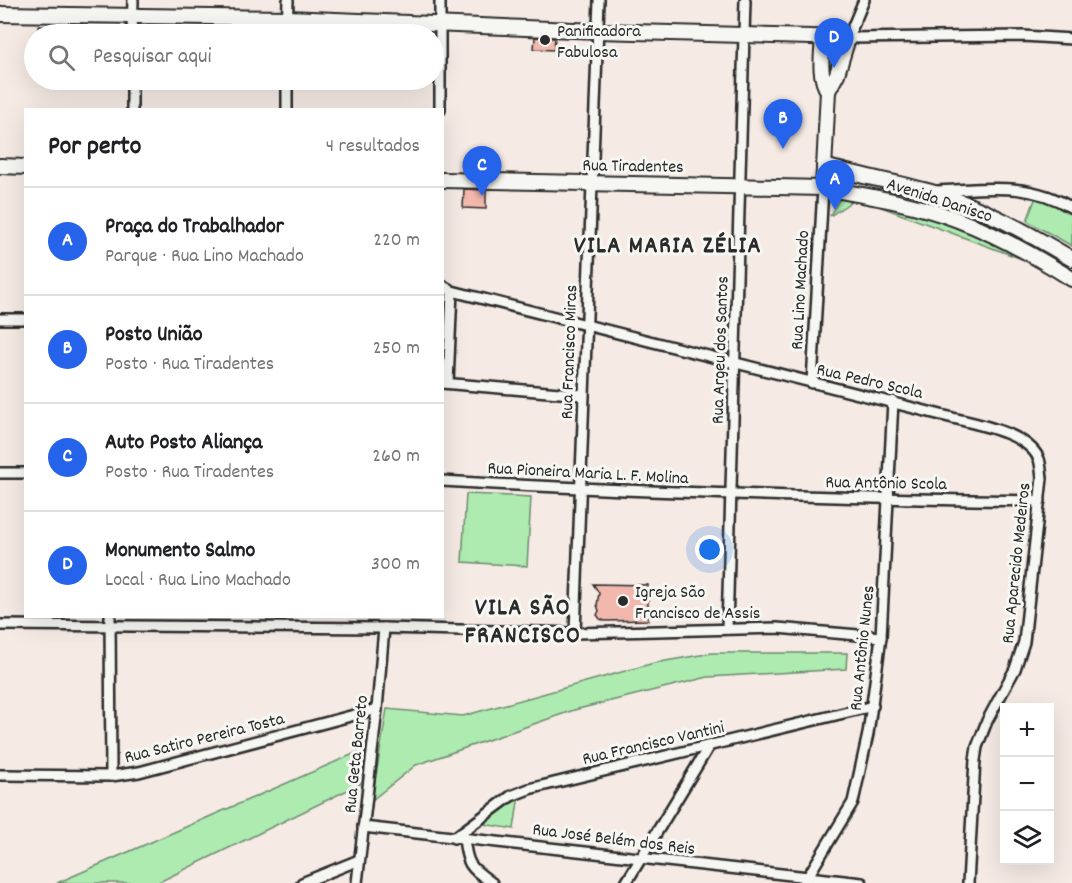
<!DOCTYPE html>
<html lang="pt">
<meta charset="utf-8">
<style>
body{margin:0;font-family:Dekko,sans-serif;background:#f6f6f6;color:#202124}
.controls{position:absolute;right:18px;bottom:18px;display:grid;overflow:hidden;border-radius:0px;box-shadow:0 6px 24px #0002}
.controls button{width:54px;height:54px;display:grid;place-items:center;padding:0;border:0;border-bottom:2px solid #e0e0e0;background:#fff;color:#202124;font:30px sans-serif}
.you{position:absolute;left:710px;top:550px;width:21px;height:21px;margin:-15px;border:4px solid #fff;border-radius:50%;background:#1a73e8;box-shadow:0 0 0 9px #1a73e833}
.badge{display:grid;place-items:center;width:39px;height:39px;border-radius:50%;background:#2563eb;color:#fff;font-size:20px;font-weight:700}
.pin{position:absolute;translate:-50% -50px;filter:drop-shadow(0 2px 3px #0008)}
.pin::after{content:'';position:absolute;top:32px;width:21px;height:18px;background:inherit;clip-path:polygon(0 0,100% 0,50% 100%)}
.list{margin:0;padding:0;list-style:none}
h2{display:flex;justify-content:space-between;align-items:center;height:78px;margin:0;padding:0 24px;font-size:26px}
h2 small{font-size:20px;font-weight:400;color:#757577}
.list li{display:grid;grid-template-columns:39px 1fr auto;gap:18px;align-items:center;box-sizing:border-box;height:108px;padding:0 24px;border-top:2px solid #e0e0e0}
.list b{display:block;font-size:22px;white-space:nowrap}
.list p{margin:0;font-size:20px;white-space:nowrap;color:#757577}
.list em{font-size:20px;font-style:normal;color:#757577}
.icon{flex:none;width:33px;height:33px;fill:none;stroke:currentColor;stroke-width:2;stroke-linecap:round;stroke-linejoin:round}
.map{position:relative;flex:none;width:1072px;height:883px;overflow:hidden}
.search{position:absolute;background:#fff;box-shadow:0 6px 24px #0002;left:24px;top:24px;width:420px;height:66px;display:flex;align-items:center;gap:15px;box-sizing:border-box;padding:0 21px;border-radius:33px;color:#757577;font-size:22px}
.panel{position:absolute;background:#fff;box-shadow:0 6px 24px #0002;left:24px;top:108px;width:420px;height:510px;border-radius:0px}
.map>svg:first-child{display:block}
.green{fill:#aeebb1;stroke:#6c8b6e;stroke-width:1.5}
.building{fill:#f2b8ad;stroke:#2b2b2b;stroke-width:1.5}
.lines{fill:none;stroke-linecap:round;stroke-linejoin:round}
.street-casing{stroke:#2b2b2b;stroke-width:14}
.secondary-casing{stroke:#2b2b2b;stroke-width:18}
.street{stroke:#f6f6f2;stroke-width:9}
.secondary{stroke:#f6f6f2;stroke-width:14}
.poi-dot{fill:#2b2b2b;stroke:#f6f6f2;stroke-width:2}
.labels{text-anchor:middle;stroke-width:6;stroke-linejoin:round;paint-order:stroke}
.poi-label{font-size:18px;fill:#2b2b2b;stroke:#f6f6f2;text-anchor:start}
.street-label{font-size:18px;fill:#2b2b2b;stroke:#f6f6f2}
.district-label{font-size:24px;font-weight:bold;letter-spacing:1.5px;fill:#2b2b2b;stroke:#f6f6f2}
</style>
<div class="map">
<svg width="1072" height="883" viewBox="0 0 1072 883">
<rect width="100%" height="100%" fill="#f5eae4"/>
<filter id="ink" filterUnits="userSpaceOnUse"><feTurbulence type="fractalNoise" baseFrequency=".0167" numOctaves="2"/><feDisplacementMap in="SourceGraphic" scale="12" xChannelSelector="R" yChannelSelector="G"/><feConvolveMatrix kernelMatrix="1 2 1 2 8 2 1 2 1" color-interpolation-filters="sRGB"/></filter>
<g filter="url(#ink)">
<!-- green -->
<g class="green">
<path d="M 1037,194 L 1072,211 L 1072,246 L 1027,221 Z"/>
<path d="M 840,198 L 857,198 L 916,211 L 1000,242 L 1072,283 L 1072,287 L 1030,262 L 857,198 L 830,216 Z"/>
<path d="M 466,494 L 531,497 L 527,566 L 462,562 Z"/>
<path d="M 712,653 L 847,653 L 846,669 L 708,677 L 574,710 L 416,765 L 372,800 L 387,709 L 463,716 L 654,663 Z"/>
<path d="M 365,749 L 360,784 L 157,883 L 57,883 Z"/>
<path d="M 519,795 L 514,829 L 483,824 Z"/>
</g>
<!-- building -->
<g class="building">
<path d="M 38,26 L 74,27 L 74,34 L 38,34 Z"/>
<path d="M 535,37 L 555,38 L 554,50 L 534,49 Z"/>
<path d="M 464,189 L 486,190 L 486,209 L 463,208 Z"/>
<path d="M 593,584 L 648,585 L 648,620 L 605,621 L 600,619 L 597,615 L 599,611 L 597,605 L 599,593 Z"/>
</g>
<g class="lines">
<defs>
<g id="street">
<path d="M 440,0 L 440,110"/>
<path d="M 864,0 L 848,38 L 1023,36 L 1072,39"/>
<path d="M 132,34 L 133,0"/>
<path d="M 287,34 L 288,0"/>
<path d="M 132,80 L 132,110"/>
<path d="M 287,110 L 287,80"/>
<path d="M 937,191 C 985,189 1029,181 1072,208"/>
<path d="M 442,285 L 452,291 L 949,417 C 975,424 1027,432 1039,459 C 1041,465 1041,472 1042,478 L 1024,642 L 1015,669 L 987,721 L 977,747 L 975,760 L 968,883"/>
<path d="M 0,319 L 26,319"/>
<path d="M 442,383 L 583,395"/>
<path d="M 448,383 L 452,291"/>
<path d="M 812,383 L 823,188"/>
<path d="M 0,473 L 26,473"/>
<path d="M 442,481 C 642,493 841,498 1040,501"/>
<path d="M 110,616 L 111,776"/>
<path d="M 0,625 L 384,628 L 575,633 L 777,628 L 881,637"/>
<path d="M 727,629 L 745,0"/>
<path d="M 575,633 L 599,0"/>
<path d="M 0,775 L 111,776 L 139,772 L 377,709"/>
<path d="M 363,827 L 862,883"/>
<path d="M 454,838 L 511,796 L 529,789 L 873,706"/>
<path d="M 464,838 C 467,866 470,867 492,883"/>
<path d="M 302,883 L 359,860"/>
<path d="M 357,883 L 377,709 L 384,628"/>
<path d="M 626,883 L 709,746"/>
<path d="M 804,883 L 853,802 L 868,734 L 881,637 L 893,401"/>
</g>
<g id="secondary">
<path d="M 0,14 L 287,18 L 598,31 L 848,38 L 837,74 L 828,91 L 823,188"/>
<path d="M 823,38 C 822,55 818,76 828,91"/>
<path d="M 0,166 L 26,167"/>
<path d="M 824,166 C 859,176 896,182 931,192 C 981,206 1028,233 1072,259"/>
<path d="M 442,180 L 823,188 C 868,196 914,203 958,220 C 998,235 1035,256 1072,279"/>
</g>
</defs>
<!-- street casing -->
<use href="#street" class="street-casing"/>
<!-- secondary casing -->
<use href="#secondary" class="secondary-casing"/>
<!-- street -->
<use href="#street" class="street"/>
<!-- secondary -->
<use href="#secondary" class="secondary"/>
</g>
</g>
<!-- markers -->
<g class="poi-dot">
<circle cx="545" cy="40" r="6"/>
<circle cx="623" cy="601" r="6"/>
</g>
<g class="labels">
<!-- poi labels -->
<g class="poi-label">
<text x="557" y="36">Panificadora<tspan x="557" dy="21">Fabulosa</tspan></text>
<text x="635" y="597">Igreja São<tspan x="635" dy="21">Francisco de Assis</tspan></text>
</g>
<!-- street labels -->
<g class="street-label">
<text transform="translate(633 165) rotate(1)" y="6">Rua Tiradentes</text>
<text transform="translate(940 199) rotate(18)" y="6">Avenida Danisco</text>
<text transform="translate(799 290) rotate(-87)" y="6">Rua Lino Machado</text>
<text transform="translate(719 350) rotate(-88)" y="6">Rua Argeu dos Santos</text>
<text transform="translate(568 352) rotate(-88)" y="6">Rua Francisco Miras</text>
<text transform="translate(870 380) rotate(13)" y="6">Rua Pedro Scola</text>
<text transform="translate(588 472) rotate(3)" y="6">Rua Pioneira Maria L. F. Molina</text>
<text transform="translate(886 482) rotate(1)" y="6">Rua Antônio Scola</text>
<text transform="translate(1015 563) rotate(-84)" y="6">Rua Aparecido Medeiros</text>
<text transform="translate(861 648) rotate(-84)" y="6">Rua Antônio Nunes</text>
<text transform="translate(204 737) rotate(-14)" y="6">Rua Satiro Pereira Tosta</text>
<text transform="translate(653 742) rotate(-13)" y="6">Rua Francisco Vantini</text>
<text transform="translate(355 754) rotate(-84)" y="6">Rua Geta Barreto</text>
<text transform="translate(614 838) rotate(7)" y="6">Rua José Belém dos Reis</text>
</g>
<!-- district labels -->
<g class="district-label">
<text x="668" y="252">VILA MARIA ZÉLIA</text>
<text x="523" y="614">VILA SÃO<tspan x="523" dy="28">FRANCISCO</tspan></text>
</g>
</g>
</svg>
<div class="controls">
<button>+</button>
<button>−</button>
<button><svg class="icon" aria-label="layers" viewBox="0 0 24 24"><path d="M12 4l9 5-9 5-9-5zM3 14l9 5 9-5"/></svg></button>
</div>
<div class="you"></div>
<div class="pin badge" style="left:835px;top:210px">A</div>
<div class="pin badge" style="left:783px;top:149px">B</div>
<div class="pin badge" style="left:482px;top:196px">C</div>
<div class="pin badge" style="left:834px;top:68px">D</div>
<div class="search"><svg class="icon" aria-label="search" viewBox="0 0 24 24"><circle cx="10" cy="10" r="6"/><path d="M15 15l6 6"/></svg>Pesquisar aqui</div>
<section class="panel">
<h2>Por perto<small>4 resultados</small></h2>
<ul class="list">
<li><span class="badge">A</span><div><b>Praça do Trabalhador</b><p>Parque · Rua Lino Machado</p></div><em>220 m</em></li>
<li><span class="badge">B</span><div><b>Posto União</b><p>Posto · Rua Tiradentes</p></div><em>250 m</em></li>
<li><span class="badge">C</span><div><b>Auto Posto Aliança</b><p>Posto · Rua Tiradentes</p></div><em>260 m</em></li>
<li><span class="badge">D</span><div><b>Monumento Salmo</b><p>Local · Rua Lino Machado</p></div><em>300 m</em></li>
</ul>
</section>
</div>
